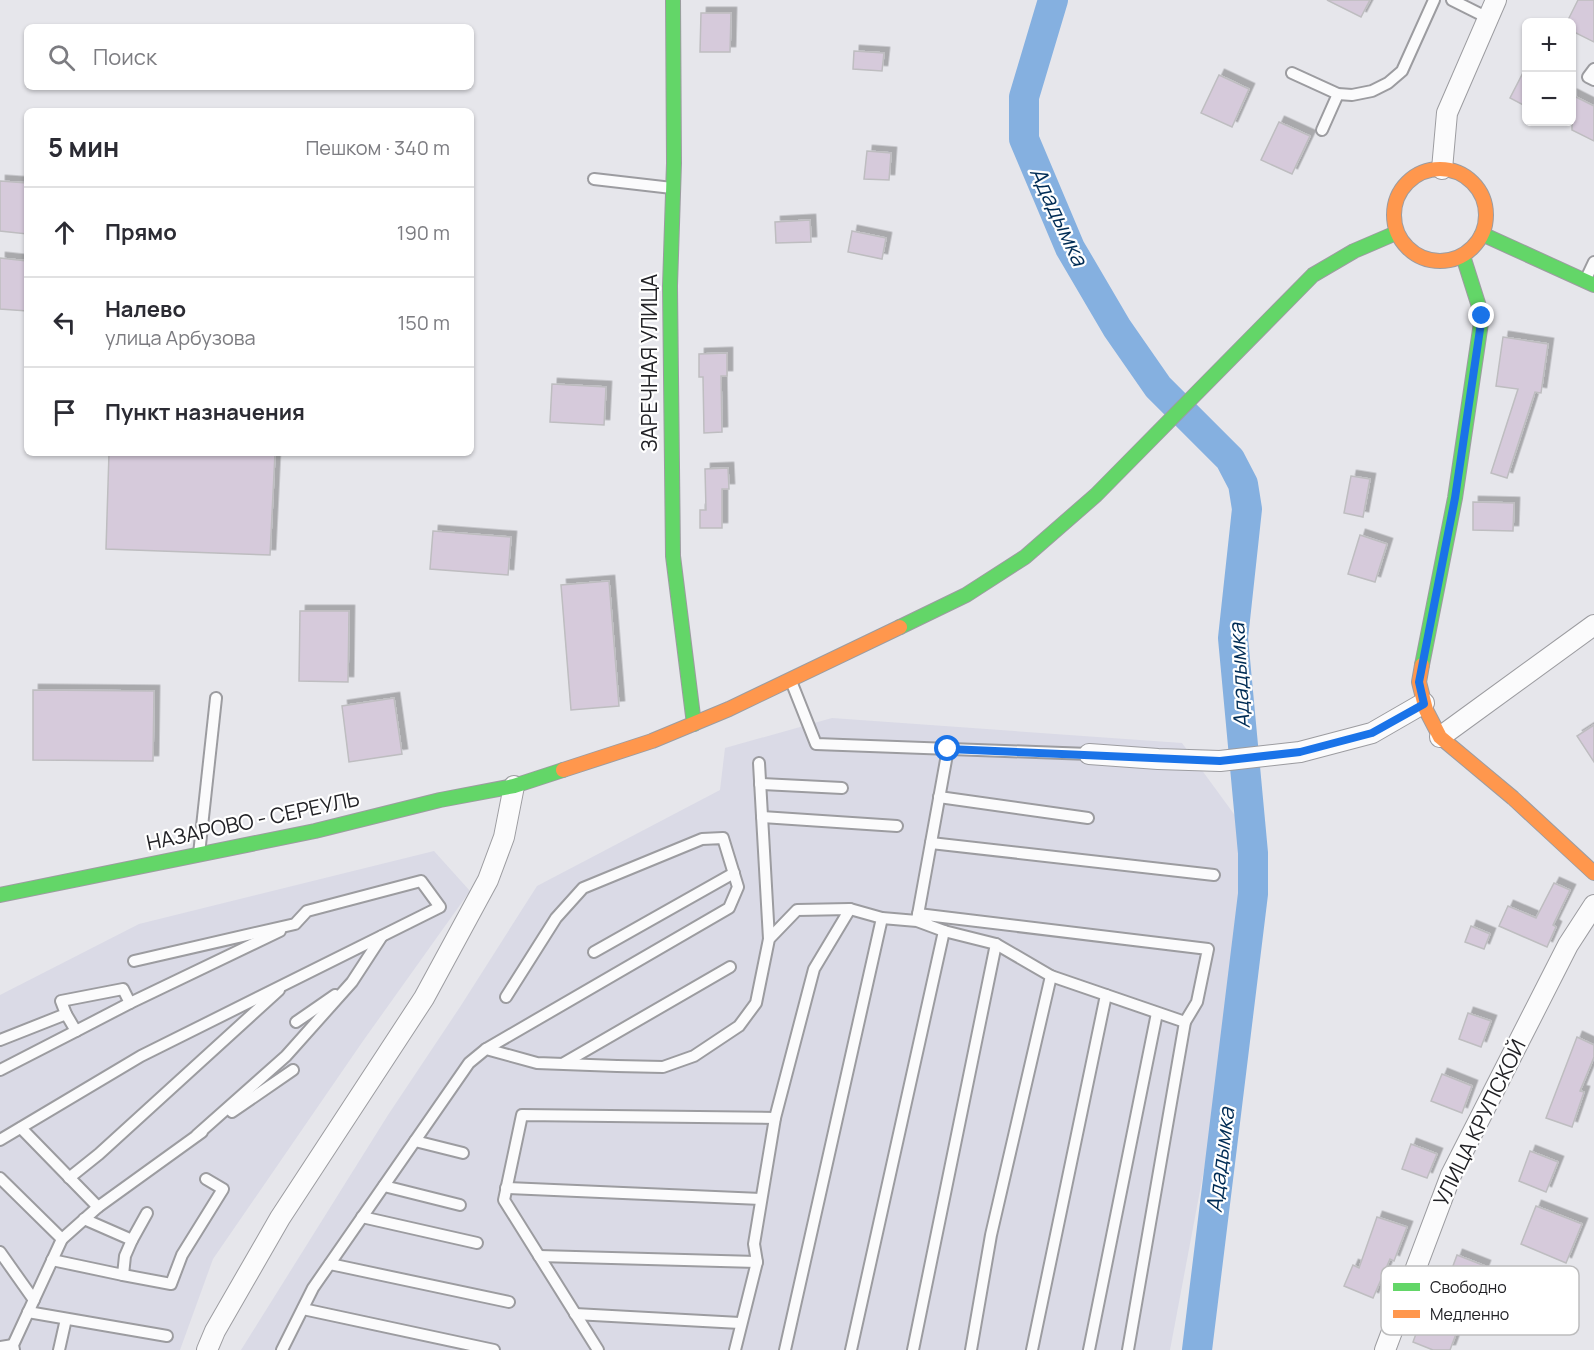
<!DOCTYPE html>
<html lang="ru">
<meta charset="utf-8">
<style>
body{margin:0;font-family:Manrope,sans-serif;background:#f7f7f7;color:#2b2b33}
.controls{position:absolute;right:18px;top:18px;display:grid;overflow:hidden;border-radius:9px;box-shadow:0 2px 4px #0004}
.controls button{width:54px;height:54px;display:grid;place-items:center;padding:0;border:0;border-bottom:2px solid #e1e1e2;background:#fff;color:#2b2b33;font:30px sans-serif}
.stop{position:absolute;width:18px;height:18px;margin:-14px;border:4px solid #1a73e8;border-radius:50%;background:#fff}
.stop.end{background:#1a73e8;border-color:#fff;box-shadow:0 2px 6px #0008}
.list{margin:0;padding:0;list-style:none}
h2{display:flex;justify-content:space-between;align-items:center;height:78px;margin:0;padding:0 24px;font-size:26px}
h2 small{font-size:20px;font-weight:400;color:#7c7c81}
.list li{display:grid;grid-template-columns:39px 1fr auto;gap:18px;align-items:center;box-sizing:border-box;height:90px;padding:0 24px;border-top:2px solid #e1e1e2}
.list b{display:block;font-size:22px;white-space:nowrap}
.list p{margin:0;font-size:20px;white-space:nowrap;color:#7c7c81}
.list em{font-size:20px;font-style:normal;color:#7c7c81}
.icon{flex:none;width:33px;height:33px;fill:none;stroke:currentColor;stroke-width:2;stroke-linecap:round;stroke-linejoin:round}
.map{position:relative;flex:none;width:1594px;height:1350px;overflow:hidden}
.search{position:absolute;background:#fff;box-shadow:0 2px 4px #0004;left:24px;top:24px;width:450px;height:66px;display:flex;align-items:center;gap:15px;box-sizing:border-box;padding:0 21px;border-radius:9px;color:#7c7c81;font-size:22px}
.panel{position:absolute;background:#fff;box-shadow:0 2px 4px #0004;left:24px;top:108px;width:450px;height:348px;border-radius:9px}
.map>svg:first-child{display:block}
.built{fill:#dadae6}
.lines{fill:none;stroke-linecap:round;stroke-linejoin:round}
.river{stroke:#85b0e0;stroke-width:30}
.building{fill:#d6cadb;stroke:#bebdc0;stroke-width:1.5;filter:url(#shadow)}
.lane-casing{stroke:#9c9ca0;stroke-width:14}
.street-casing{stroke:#9c9ca0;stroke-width:22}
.fast-casing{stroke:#9c9ca0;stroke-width:16}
.slow-casing{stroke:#9c9ca0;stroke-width:16}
.lane{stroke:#fbfbfc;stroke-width:10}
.street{stroke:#fbfbfc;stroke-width:20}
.fast{stroke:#63d668;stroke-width:14}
.slow{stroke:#ff974d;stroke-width:14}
.route{stroke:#1a73e8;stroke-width:8}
.labels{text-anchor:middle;stroke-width:4.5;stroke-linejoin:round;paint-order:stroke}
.street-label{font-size:21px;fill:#222226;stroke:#fff}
.water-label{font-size:22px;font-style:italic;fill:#002c55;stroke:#fff}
.key{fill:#fff;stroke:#bdbdbe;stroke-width:1.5}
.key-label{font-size:16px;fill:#222226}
</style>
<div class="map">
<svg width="1594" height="1350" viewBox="0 0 1594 1350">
<defs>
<filter id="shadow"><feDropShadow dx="5.5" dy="-5.5" stdDeviation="0" flood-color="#0004"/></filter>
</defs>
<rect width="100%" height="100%" fill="#e6e6eb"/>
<!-- built -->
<g class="built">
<path d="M 832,718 L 1182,743 L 1250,836 L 1244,957 L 1170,1350 L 241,1350 L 388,1115 L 460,1007 L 537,886 L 720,790 L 725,748 Z"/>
<path d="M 434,851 L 470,891 L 363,1041 L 213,1259 L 180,1350 L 0,1350 L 0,995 L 139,924 Z"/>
</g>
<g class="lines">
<!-- river -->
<path class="river" d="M 1053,0 L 1024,97 L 1024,139 L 1070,248 L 1117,328 L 1158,387 L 1230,459 L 1243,484 L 1247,509 L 1233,638 L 1253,853 L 1253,894 L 1197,1350"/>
</g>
<!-- building -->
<g class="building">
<path d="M 1327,0 L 1370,0 L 1361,17 Z"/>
<path d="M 1578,0 L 1594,0 L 1594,42 L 1572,31 L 1572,22 L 1567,22 Z"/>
<path d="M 701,13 L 731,13 L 730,52 L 700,52 Z"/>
<path d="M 854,51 L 884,53 L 882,71 L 853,69 Z"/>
<path d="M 1527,65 L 1527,107 L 1510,98 Z"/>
<path d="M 1219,75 L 1249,89 L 1232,127 L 1201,113 Z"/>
<path d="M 1572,95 L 1594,106 L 1594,141 L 1572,130 Z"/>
<path d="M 1279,122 L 1310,136 L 1292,174 L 1261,160 Z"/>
<path d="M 867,151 L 891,153 L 889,180 L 864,179 Z"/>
<path d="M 0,181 L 27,183 L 27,234 L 0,231 Z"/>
<path d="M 810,220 L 811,242 L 776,243 L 775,222 Z"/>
<path d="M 852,231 L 886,238 L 882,259 L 848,252 Z"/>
<path d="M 0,258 L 27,261 L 27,311 L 0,309 Z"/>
<path d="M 1503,337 L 1548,344 L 1541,393 L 1535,392 L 1507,478 L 1491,473 L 1518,389 L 1496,386 Z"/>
<path d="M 727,353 L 727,376 L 721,376 L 722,432 L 704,433 L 703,377 L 699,377 L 699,354 Z"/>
<path d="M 552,384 L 606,387 L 604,425 L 550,422 Z"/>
<path d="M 109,453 L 275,453 L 270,555 L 106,549 Z"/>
<path d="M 728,468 L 729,489 L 722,489 L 722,528 L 700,528 L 700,510 L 706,510 L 705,469 Z"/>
<path d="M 1351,476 L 1370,479 L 1363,517 L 1344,513 Z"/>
<path d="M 1473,502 L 1514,503 L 1513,531 L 1473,530 Z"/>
<path d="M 433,531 L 511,537 L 508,575 L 430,569 Z"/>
<path d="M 1360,535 L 1387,544 L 1375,582 L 1348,574 Z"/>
<path d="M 609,581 L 619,706 L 571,710 L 561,585 Z"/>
<path d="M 300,611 L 349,611 L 348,682 L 299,681 Z"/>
<path d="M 33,690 L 154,691 L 153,761 L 33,760 Z"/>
<path d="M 394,698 L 402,754 L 349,762 L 342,706 Z"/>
<path d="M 1594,725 L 1594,762 L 1577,736 Z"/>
<path d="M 1554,883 L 1570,890 L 1553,925 L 1556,927 L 1547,947 L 1499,926 L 1508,906 L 1536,918 Z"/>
<path d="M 1471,926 L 1490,934 L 1484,949 L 1465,942 Z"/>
<path d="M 1468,1013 L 1491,1021 L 1481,1047 L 1459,1039 Z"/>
<path d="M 1577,1037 L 1594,1045 L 1594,1057 L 1580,1091 L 1584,1092 L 1572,1127 L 1546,1118 Z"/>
<path d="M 1442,1074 L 1472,1086 L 1462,1113 L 1431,1101 Z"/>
<path d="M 1411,1144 L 1437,1154 L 1427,1178 L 1402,1169 Z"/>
<path d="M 1530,1151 L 1558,1162 L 1546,1192 L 1519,1181 Z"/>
<path d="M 1536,1206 L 1582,1224 L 1566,1263 L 1521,1244 Z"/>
<path d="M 1377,1217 L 1407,1227 L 1394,1261 L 1390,1259 L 1373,1298 L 1344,1286 L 1353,1265 L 1359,1268 Z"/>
<path d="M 1457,1255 L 1485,1266 L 1478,1284 L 1450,1274 Z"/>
<path d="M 1421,1320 L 1456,1334 L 1450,1350 L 1433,1350 L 1413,1342 Z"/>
</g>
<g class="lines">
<defs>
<g id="lane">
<path d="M 1452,0 L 1488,18"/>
<path d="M 1594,69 L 1588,77 L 1594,80"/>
<path d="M 1292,73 L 1338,94 L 1352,95 L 1372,91 L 1388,83 L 1402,71 L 1434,0"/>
<path d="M 1322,130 L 1338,94"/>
<path d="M 594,179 L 672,188"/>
<path d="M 1585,281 L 1594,262"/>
<path d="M 791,681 L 816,744 L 1089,754"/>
<path d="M 759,763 L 769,939"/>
<path d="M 760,784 L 842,788"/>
<path d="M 939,797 L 1088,818"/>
<path d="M 762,817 L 897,826"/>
<path d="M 931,843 L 1214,875"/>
<path d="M 199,854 L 216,698"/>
<path d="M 850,909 L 882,918 L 917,921 L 944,931 L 996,944 L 1051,976 L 1185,1022 L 1197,1002 L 1208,949 L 918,914"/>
<path d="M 917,920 L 948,749"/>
<path d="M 594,952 L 734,873"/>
<path d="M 66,1014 L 76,1031 L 130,1003"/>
<path d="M 296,1022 L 335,995"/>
<path d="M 0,1040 L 66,1014 L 61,1001 L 123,989 L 130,1003 L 280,931"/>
<path d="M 486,1049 L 729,908 L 738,887 L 723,838 L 702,839 L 583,888 L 556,918 L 506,997"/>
<path d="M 564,1063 L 730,967"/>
<path d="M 0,1070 L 76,1031"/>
<path d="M 232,1112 L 293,1070"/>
<path d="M 21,1128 L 98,1207 L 62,1239"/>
<path d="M 197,1135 L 286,1056 L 352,982 L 382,936"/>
<path d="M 0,1140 L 141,1056 L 440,907 L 421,881 L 307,911 L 295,924 L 134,961"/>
<path d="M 415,1141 L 463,1153"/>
<path d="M 0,1178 L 62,1239 L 13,1345 L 14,1350"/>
<path d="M 69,1178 L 99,1154 L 279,990"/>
<path d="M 384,1186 L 460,1205"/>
<path d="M 506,1188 L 761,1199"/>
<path d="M 98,1207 L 202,1132"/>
<path d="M 362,1217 L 477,1243"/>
<path d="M 84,1219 L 132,1240 L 147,1213"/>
<path d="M 0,1252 L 34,1300"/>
<path d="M 539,1256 L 757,1262"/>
<path d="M 52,1260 L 123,1275 L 125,1256 L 132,1240"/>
<path d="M 330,1264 L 509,1302"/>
<path d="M 123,1275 L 171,1284 L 182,1255 L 223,1189 L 206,1179"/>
<path d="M 303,1309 L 494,1350"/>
<path d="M 28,1312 L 167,1336"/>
<path d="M 575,1314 L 740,1323"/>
<path d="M 0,1347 L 13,1345"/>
<path d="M 59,1350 L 66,1319"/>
<path d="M 282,1350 L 313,1288 L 469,1063 L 486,1049 L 537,1063 L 617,1066 L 663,1067 L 694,1056 L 739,1026 L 756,1003 L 769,939 L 797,910 L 850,909 L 814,969 L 775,1118 L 754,1244 L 757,1262 L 735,1350"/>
<path d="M 598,1350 L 504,1200 L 522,1115 L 775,1118"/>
<path d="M 785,1350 L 882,918"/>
<path d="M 851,1350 L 944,931"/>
<path d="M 913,1350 L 996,944"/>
<path d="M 971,1350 L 991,1235 L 1051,976"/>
<path d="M 1032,1350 L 1106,995"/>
<path d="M 1089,1350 L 1157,1013"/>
<path d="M 1128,1350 L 1185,1022"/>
</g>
<g id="street">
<path d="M 1442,169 L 1447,113 L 1496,0"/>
<path d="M 1440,737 L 1594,625"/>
<path d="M 1089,754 L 1158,759 L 1220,761 L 1300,752 L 1372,733 L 1424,703"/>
<path d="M 207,1350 L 215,1331 L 280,1218 L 424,998 L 488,880 L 504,837 L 514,786"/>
<path d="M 1385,1350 L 1451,1175 L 1568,945 L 1594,905"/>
</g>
<g id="fast">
<path d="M 673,0 L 674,163 L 670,286 L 673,556 L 694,724"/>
<path d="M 1482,234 L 1594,285"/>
<path d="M 900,627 L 966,595 L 1025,557 L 1096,495 L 1313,275 L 1354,251 L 1396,233"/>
<path d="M 1422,665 L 1455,498 L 1482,316 L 1463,256"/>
<path d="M 0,895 L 315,831 L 440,800 L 514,786 L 563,770"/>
</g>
<g id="slow">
<circle cx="1440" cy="215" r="46"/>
<path d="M 1422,665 L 1419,682 L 1426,710 L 1440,737 L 1513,798 L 1594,873"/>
<path d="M 563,770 L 652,741 L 729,709 L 900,627"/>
</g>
</defs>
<!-- lane casing -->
<use href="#lane" class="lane-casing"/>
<!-- street casing -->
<use href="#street" class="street-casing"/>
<!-- fast casing -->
<use href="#fast" class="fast-casing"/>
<!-- slow casing -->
<use href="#slow" class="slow-casing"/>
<!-- lane -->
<use href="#lane" class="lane"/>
<!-- street -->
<use href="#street" class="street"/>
<!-- fast -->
<use href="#fast" class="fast"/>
<!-- slow -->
<use href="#slow" class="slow"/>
</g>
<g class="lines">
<!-- route -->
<path class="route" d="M 948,749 L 1220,761 L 1300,752 L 1372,733 L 1424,704 L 1419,682 L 1455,498 L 1482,316"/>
</g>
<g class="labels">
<!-- street labels -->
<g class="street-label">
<text transform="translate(650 363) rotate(-90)" y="7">ЗАРЕЧНАЯ УЛИЦА</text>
<text transform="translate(253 821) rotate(-12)" y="7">НАЗАРОВО - СЕРЕУЛЬ</text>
<text transform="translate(1480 1123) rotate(-64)" y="7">УЛИЦА КРУПСКОЙ</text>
</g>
<!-- water labels -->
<g class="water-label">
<text transform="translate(1059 216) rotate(65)" y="8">Ададымка</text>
<text transform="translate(1239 676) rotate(-93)" y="8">Ададымка</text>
<text transform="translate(1220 1160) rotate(-83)" y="8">Ададымка</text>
</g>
</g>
<!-- legend -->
<rect x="1381" y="1266" width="198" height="69" rx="9" class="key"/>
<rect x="1393" y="1283" width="27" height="8" fill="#63d668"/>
<rect x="1393" y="1310" width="27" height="8" fill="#ff974d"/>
<g class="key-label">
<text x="1430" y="1293">Свободно</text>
<text x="1430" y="1320">Медленно</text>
</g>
</svg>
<div class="controls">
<button>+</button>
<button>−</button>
</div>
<div class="stop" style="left:948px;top:749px"></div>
<div class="stop end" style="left:1482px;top:316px"></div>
<div class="search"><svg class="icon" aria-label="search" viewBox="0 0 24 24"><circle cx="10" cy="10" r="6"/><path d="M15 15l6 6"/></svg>Поиск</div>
<section class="panel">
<h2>5 мин<small>Пешком · 340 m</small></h2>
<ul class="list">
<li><svg class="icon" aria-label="ahead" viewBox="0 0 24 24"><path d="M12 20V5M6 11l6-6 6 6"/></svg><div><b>Прямо</b></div><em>190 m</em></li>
<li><svg class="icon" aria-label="left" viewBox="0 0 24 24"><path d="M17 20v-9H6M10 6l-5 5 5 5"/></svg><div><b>Налево</b><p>улица Арбузова</p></div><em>150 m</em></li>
<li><svg class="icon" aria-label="arrive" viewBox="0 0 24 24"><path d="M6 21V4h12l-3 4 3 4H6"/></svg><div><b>Пункт назначения</b></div></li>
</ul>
</section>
</div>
